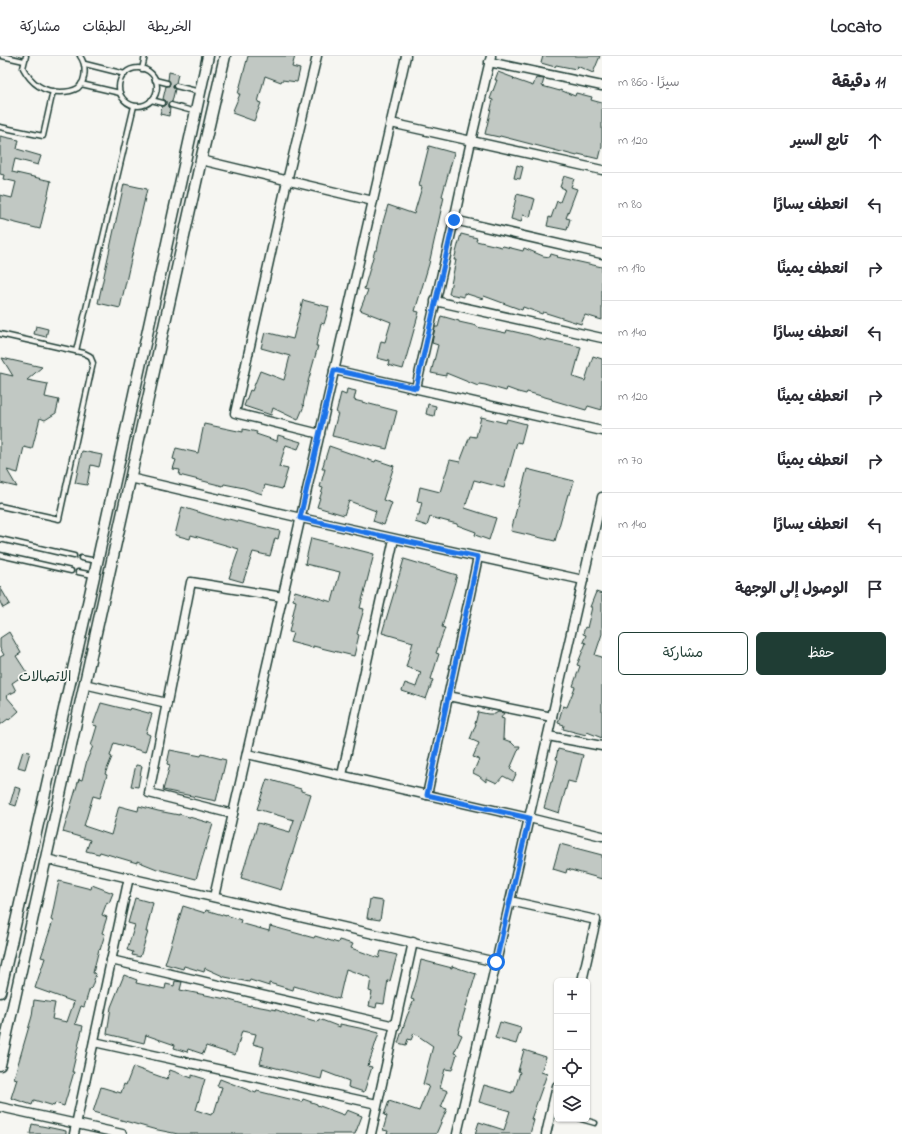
<!DOCTYPE html>
<html lang="ar">
<meta charset="utf-8">
<style>
body{margin:0;font-family:"Indie Flower","Playpen Sans Arabic",sans-serif;background:#f2f2f3;color:#2b2b33;direction:rtl}
.controls{position:absolute;right:12px;bottom:12px;display:grid;overflow:hidden;border-radius:6px;box-shadow:0 1px 3px #0004}
.controls button{width:36px;height:36px;display:grid;place-items:center;padding:0;border:0;border-bottom:1px solid #e1e1e2;background:#fff;color:#2b2b33;font:20px sans-serif}
.stop{position:absolute;width:12px;height:12px;margin:-9px;border:3px solid #1a73e8;border-radius:50%;background:#fff}
.stop.end{background:#1a73e8;border-color:#fff;box-shadow:0 1px 4px #0008}
.list{margin:0;padding:0;list-style:none}
h2{display:flex;justify-content:space-between;align-items:center;height:52px;margin:0;padding:0 16px;font-size:17px}
h2 small{font-size:13px;font-weight:400;color:#7c7c81}
.list li{display:grid;grid-template-columns:26px 1fr auto;gap:12px;align-items:center;box-sizing:border-box;height:64px;padding:0 16px;border-top:1px solid #e1e1e2}
.list b{display:block;font-size:15px;white-space:nowrap}
.list em{font-size:13px;font-style:normal;color:#7c7c81}
.actions{display:flex;gap:8px;padding:12px 16px}
.actions a{flex:1;padding:9px 0;border:1px solid #1f3d34;border-radius:6px;text-align:center;font-size:14px;color:#1f3d34}
.actions .main{background:#1f3d34;color:#fff}
.icon{flex:none;width:22px;height:22px;fill:none;stroke:currentColor;stroke-width:2;stroke-linecap:round;stroke-linejoin:round}
.map{position:relative;flex:none;width:602px;height:1078px;overflow:hidden;direction:ltr}
header{display:flex;align-items:center;gap:24px;box-sizing:border-box;height:56px;padding:0 20px;background:#fff;border-bottom:1px solid #e1e1e2}
header strong{font-size:19px}
nav{display:flex;gap:22px;margin-inline-start:auto;font-size:14px}
main{display:flex}
aside{flex:1;background:#fff}
.map>svg:first-child{display:block}
.building{fill:#c1c8c3;stroke:#1f3d34}
.lines{fill:none;stroke-linecap:round;stroke-linejoin:round}
.service-casing{stroke:#1f3d34;stroke-width:7}
.minor-casing{stroke:#1f3d34;stroke-width:11}
.tertiary-casing{stroke:#1f3d34;stroke-width:13}
.service{stroke:#f6f6f2;stroke-width:4}
.minor{stroke:#f6f6f2;stroke-width:8}
.tertiary{stroke:#f6f6f2;stroke-width:10}
.route{stroke:#1a73e8;stroke-width:5}
.labels{text-anchor:middle;stroke-width:3.5;stroke-linejoin:round;paint-order:stroke}
.neighbourhood-label{font-size:14px;fill:#1f3d34;stroke:#f6f6f2}
</style>
<header>
<strong>Locato</strong>
<nav><a>الخريطة</a><a>الطبقات</a><a>مشاركة</a></nav>
</header>
<main>
<aside>
<h2>11 دقيقة<small>سيرًا · 860 m</small></h2>
<ul class="list">
<li><svg class="icon" aria-label="ahead" viewBox="0 0 24 24"><path d="M12 20V5M6 11l6-6 6 6"/></svg><div><b>تابع السير</b></div><em>120 m</em></li>
<li><svg class="icon" aria-label="left" viewBox="0 0 24 24"><path d="M17 20v-9H6M10 6l-5 5 5 5"/></svg><div><b>انعطف يسارًا</b></div><em>80 m</em></li>
<li><svg class="icon" aria-label="right" viewBox="0 0 24 24"><path d="M7 20v-9h11M14 6l5 5-5 5"/></svg><div><b>انعطف يمينًا</b></div><em>190 m</em></li>
<li><svg class="icon" aria-label="left" viewBox="0 0 24 24"><path d="M17 20v-9H6M10 6l-5 5 5 5"/></svg><div><b>انعطف يسارًا</b></div><em>140 m</em></li>
<li><svg class="icon" aria-label="right" viewBox="0 0 24 24"><path d="M7 20v-9h11M14 6l5 5-5 5"/></svg><div><b>انعطف يمينًا</b></div><em>120 m</em></li>
<li><svg class="icon" aria-label="right" viewBox="0 0 24 24"><path d="M7 20v-9h11M14 6l5 5-5 5"/></svg><div><b>انعطف يمينًا</b></div><em>70 m</em></li>
<li><svg class="icon" aria-label="left" viewBox="0 0 24 24"><path d="M17 20v-9H6M10 6l-5 5 5 5"/></svg><div><b>انعطف يسارًا</b></div><em>140 m</em></li>
<li><svg class="icon" aria-label="arrive" viewBox="0 0 24 24"><path d="M6 21V4h12l-3 4 3 4H6"/></svg><div><b>الوصول إلى الوجهة</b></div></li>
</ul>
<div class="actions"><a class="main">حفظ</a><a>مشاركة</a></div>
</aside>
<div class="map">
<svg width="602" height="1078" viewBox="0 0 602 1078">
<rect width="100%" height="100%" fill="#f6f6f2"/>
<filter id="ink" filterUnits="userSpaceOnUse"><feTurbulence type="fractalNoise" baseFrequency=".025" numOctaves="2"/><feDisplacementMap in="SourceGraphic" scale="8" xChannelSelector="R" yChannelSelector="G"/><feConvolveMatrix kernelMatrix="1 2 1 2 8 2 1 2 1" color-interpolation-filters="sRGB"/></filter>
<g filter="url(#ink)">
<!-- building -->
<g class="building">
<path d="M 248,0 L 295,0 L 292,11 L 300,13 L 297,26 L 282,24 L 281,26 L 265,20 L 258,46 L 261,47 L 254,65 L 232,57 L 240,38 L 238,38 Z"/>
<path d="M 543,0 L 600,0 L 593,17 L 577,10 L 576,13 L 556,9 L 555,11 L 541,7 Z"/>
<path d="M 169,16 L 178,18 L 176,27 L 173,30 L 175,33 L 172,46 L 169,46 L 168,48 L 168,51 L 170,52 L 169,60 L 160,58 L 162,50 L 165,50 L 166,47 L 166,45 L 163,43 L 166,30 L 169,30 L 170,27 L 168,24 Z"/>
<path d="M 498,16 L 514,22 L 513,23 L 533,30 L 536,22 L 544,23 L 542,30 L 560,35 L 560,34 L 575,40 L 576,37 L 592,41 L 591,44 L 602,47 L 602,91 L 599,103 L 578,98 L 577,100 L 500,80 L 499,81 L 485,78 L 493,44 L 490,43 L 497,24 L 495,24 Z"/>
<path d="M 0,80 L 19,84 L 17,93 L 41,100 L 38,109 L 15,103 L 12,116 L 51,125 L 40,173 L 0,163 L 0,139 L 12,142 L 16,126 L 3,123 L 4,119 L 0,118 Z"/>
<path d="M 429,90 L 454,97 L 442,140 L 444,141 L 429,208 L 415,255 L 419,256 L 403,313 L 388,309 L 389,305 L 377,302 L 381,285 L 385,286 L 391,266 L 360,254 L 368,234 L 364,233 L 375,194 L 377,194 L 383,166 L 388,149 L 414,158 L 422,131 L 419,130 Z"/>
<path d="M 517,109 L 523,111 L 520,123 L 514,122 Z"/>
<path d="M 564,120 L 574,123 L 571,131 L 577,133 L 566,162 L 570,163 L 567,174 L 547,170 L 549,161 L 551,162 L 557,145 L 560,146 L 565,133 L 560,131 Z"/>
<path d="M 124,128 L 147,133 L 120,252 L 98,247 Z"/>
<path d="M 517,138 L 535,143 L 530,161 L 523,159 L 521,166 L 511,163 Z"/>
<path d="M 461,178 L 477,182 L 476,185 L 502,191 L 503,190 L 523,195 L 524,192 L 543,200 L 550,201 L 551,198 L 558,200 L 557,201 L 602,211 L 602,264 L 585,259 L 581,268 L 543,256 L 542,258 L 523,251 L 522,254 L 484,240 L 483,243 L 464,237 L 464,241 L 449,238 L 456,204 L 454,204 Z"/>
<path d="M 303,244 L 329,251 L 324,268 L 321,267 L 316,290 L 318,290 L 308,326 L 303,349 L 304,350 L 298,364 L 273,352 L 271,359 L 244,350 L 250,334 L 252,335 L 260,315 L 284,324 L 290,300 L 261,292 L 265,276 L 293,283 Z"/>
<path d="M 441,260 L 459,265 L 459,266 L 477,270 L 477,271 L 506,277 L 507,274 L 529,279 L 546,285 L 546,283 L 581,291 L 573,321 L 585,325 L 593,300 L 602,303 L 602,354 L 588,350 L 586,354 L 552,344 L 552,343 L 527,336 L 526,338 L 518,336 L 507,332 L 506,335 L 485,329 L 479,328 L 478,330 L 446,317 L 446,320 L 431,317 L 438,289 L 432,287 L 435,271 L 438,271 Z"/>
<path d="M 36,270 L 48,273 L 46,281 L 34,278 Z"/>
<path d="M 2,302 L 42,311 L 27,324 L 48,328 L 45,341 L 59,344 L 56,357 L 45,364 L 40,362 L 32,393 L 24,391 L 18,417 L 7,414 L 17,431 L 0,427 L 0,317 L 13,320 Z"/>
<path d="M 347,333 L 356,335 L 354,344 L 397,355 L 387,393 L 332,380 L 338,357 L 336,357 L 341,337 L 346,339 Z"/>
<path d="M 428,348 L 436,350 L 434,360 L 426,358 Z"/>
<path d="M 481,361 L 506,367 L 507,363 L 526,368 L 521,387 L 517,386 L 504,432 L 474,424 L 465,452 L 496,462 L 489,484 L 475,479 L 476,476 L 457,469 L 457,468 L 430,461 L 427,470 L 415,466 L 417,459 L 419,459 L 422,446 L 417,445 L 420,431 L 440,436 L 450,404 L 460,406 L 470,380 L 476,381 Z"/>
<path d="M 204,368 L 243,376 L 243,373 L 257,376 L 256,378 L 277,385 L 278,379 L 301,386 L 298,393 L 286,389 L 279,411 L 288,413 L 282,433 L 265,429 L 262,438 L 244,432 L 224,428 L 223,430 L 179,419 L 180,414 L 173,413 L 176,404 L 173,403 L 176,392 L 198,397 Z"/>
<path d="M 329,390 L 375,406 L 376,404 L 394,410 L 383,444 L 392,447 L 384,469 L 373,465 L 376,455 L 349,445 L 344,459 L 317,451 L 323,432 L 320,431 L 325,413 L 322,413 Z"/>
<path d="M 82,395 L 102,399 L 99,411 L 91,409 L 87,429 L 75,427 Z"/>
<path d="M 527,413 L 574,425 L 570,438 L 568,438 L 555,485 L 511,475 Z"/>
<path d="M 182,451 L 224,464 L 224,462 L 280,475 L 278,483 L 275,482 L 270,500 L 253,496 L 243,526 L 229,522 L 239,493 L 191,479 L 190,483 L 175,479 Z"/>
<path d="M 311,482 L 374,498 L 360,552 L 364,553 L 357,578 L 359,579 L 354,600 L 313,590 L 313,592 L 290,586 L 293,577 L 289,576 L 296,545 L 293,544 L 295,535 L 332,546 L 340,516 L 305,508 Z"/>
<path d="M 404,503 L 457,519 L 442,571 L 445,572 L 436,597 L 439,598 L 431,623 L 433,624 L 426,643 L 402,635 L 405,627 L 416,631 L 421,616 L 406,611 L 413,586 L 382,577 Z"/>
<path d="M 0,531 L 10,548 L 3,552 L 0,546 Z"/>
<path d="M 596,536 L 602,538 L 602,578 L 595,599 L 602,601 L 602,682 L 587,676 L 586,679 L 563,673 L 564,669 L 558,667 L 563,650 L 567,651 L 575,631 L 573,630 L 580,610 L 577,609 L 586,587 L 583,586 L 586,579 L 583,578 L 585,571 L 587,572 L 592,551 L 590,551 Z"/>
<path d="M 9,576 L 21,597 L 16,600 L 27,617 L 12,627 L 16,635 L 6,640 L 19,655 L 9,664 L 8,663 L 0,669 L 0,601 L 4,599 L 0,592 L 0,582 Z"/>
<path d="M 101,647 L 129,654 L 130,652 L 152,658 L 146,677 L 150,679 L 145,696 L 114,687 L 110,700 L 112,701 L 105,718 L 107,719 L 100,742 L 93,740 L 84,770 L 111,779 L 119,750 L 138,755 L 139,750 L 158,755 L 179,759 L 179,758 L 213,768 L 196,823 L 157,813 L 137,805 L 137,807 L 100,796 L 99,798 L 86,795 L 90,784 L 63,776 L 79,723 L 82,724 L 87,704 L 93,690 L 91,690 L 97,670 L 93,669 Z"/>
<path d="M 478,656 L 488,658 L 495,658 L 498,656 L 504,657 L 501,662 L 504,663 L 503,683 L 511,686 L 515,690 L 520,690 L 510,713 L 516,718 L 513,725 L 503,720 L 497,727 L 486,722 L 486,726 L 479,720 L 473,717 L 479,703 L 473,701 L 479,687 L 470,683 L 476,668 L 475,668 Z"/>
<path d="M 558,693 L 583,699 L 576,727 L 568,725 L 559,757 L 544,752 L 551,726 L 552,726 L 558,704 L 556,703 Z"/>
<path d="M 170,694 L 201,700 L 202,698 L 226,704 L 216,745 L 163,734 L 170,709 L 167,708 Z"/>
<path d="M 23,695 L 30,696 L 25,713 L 18,711 Z"/>
<path d="M 136,709 L 142,710 L 138,731 L 131,730 Z"/>
<path d="M 267,723 L 301,733 L 301,735 L 311,738 L 281,834 L 241,822 L 258,767 L 290,776 L 294,764 L 257,753 Z"/>
<path d="M 15,731 L 21,733 L 16,750 L 10,748 Z"/>
<path d="M 560,788 L 602,799 L 602,823 L 567,813 L 566,817 L 553,813 Z"/>
<path d="M 59,825 L 91,833 L 92,829 L 113,837 L 109,847 L 107,846 L 102,859 L 107,861 L 102,877 L 105,878 L 100,894 L 99,893 L 93,917 L 96,918 L 91,933 L 90,932 L 84,951 L 81,950 L 75,968 L 83,970 L 72,1016 L 74,1016 L 64,1050 L 55,1047 L 54,1050 L 34,1044 L 32,1049 L 11,1042 L 17,1023 L 14,1022 L 32,960 L 34,944 L 55,947 L 52,963 L 67,966 L 74,946 L 35,932 L 45,902 L 41,901 L 53,865 L 51,864 Z"/>
<path d="M 135,842 L 153,847 L 146,876 L 148,876 L 140,901 L 132,899 L 133,896 L 127,894 L 135,869 L 128,867 Z"/>
<path d="M 370,843 L 383,845 L 380,864 L 367,862 Z"/>
<path d="M 183,850 L 205,857 L 206,854 L 226,860 L 226,859 L 241,864 L 240,867 L 269,875 L 270,870 L 314,882 L 315,880 L 338,887 L 339,884 L 353,888 L 351,892 L 379,902 L 381,895 L 397,899 L 390,925 L 388,924 L 384,948 L 377,947 L 376,952 L 369,950 L 372,936 L 369,935 L 371,922 L 346,913 L 339,943 L 294,930 L 293,934 L 269,927 L 269,930 L 250,924 L 249,926 L 225,921 L 205,912 L 204,916 L 184,910 L 183,913 L 165,908 Z"/>
<path d="M 421,904 L 452,912 L 452,910 L 476,918 L 458,977 L 462,979 L 454,997 L 457,998 L 452,1014 L 445,1013 L 440,1032 L 448,1035 L 441,1051 L 447,1053 L 436,1078 L 387,1078 L 388,1075 L 383,1074 L 387,1060 L 384,1059 L 389,1045 L 419,1055 L 429,1030 L 423,1028 L 433,990 L 414,977 L 411,984 L 408,983 L 406,989 L 398,987 L 407,960 L 414,944 L 411,943 L 417,923 Z"/>
<path d="M 124,919 L 137,924 L 136,927 L 165,933 L 166,928 L 174,930 L 175,925 L 182,926 L 180,934 L 226,943 L 250,950 L 250,949 L 277,954 L 295,961 L 295,959 L 318,966 L 319,963 L 340,971 L 340,968 L 364,973 L 379,977 L 368,1010 L 372,1011 L 364,1036 L 348,1031 L 349,1025 L 323,1015 L 321,1023 L 260,1008 L 264,991 L 253,988 L 256,978 L 242,975 L 235,999 L 206,990 L 203,998 L 188,993 L 187,996 L 174,992 L 175,989 L 146,979 L 144,987 L 107,978 L 111,951 Z"/>
<path d="M 500,966 L 521,972 L 516,988 L 495,982 Z"/>
<path d="M 524,994 L 546,1001 L 541,1016 L 547,1018 L 531,1063 L 534,1064 L 530,1078 L 475,1078 L 479,1066 L 504,1074 L 510,1055 L 479,1046 L 484,1029 L 512,1037 L 512,1035 L 514,1036 L 520,1016 L 518,1015 Z"/>
<path d="M 133,1011 L 167,1023 L 170,1014 L 192,1022 L 192,1019 L 205,1023 L 196,1054 L 211,1059 L 212,1056 L 214,1057 L 222,1031 L 217,1030 L 220,1023 L 256,1037 L 257,1035 L 302,1046 L 303,1043 L 317,1048 L 317,1049 L 344,1059 L 347,1054 L 362,1060 L 355,1078 L 178,1078 L 153,1073 L 93,1056 L 101,1031 L 121,1037 L 124,1028 L 126,1029 Z"/>
<path d="M 32,1068 L 66,1075 L 66,1078 L 30,1078 Z"/>
</g>
<g class="lines">
<defs>
<g id="service">
<path d="M 2,0 L 24,5"/>
<path d="M 26,0 L 23,12 C 31,27 43,36 60,36 C 66,36 73,35 78,32 C 87,24 86,8 80,0"/>
<path d="M 85,8 L 125,18"/>
<circle cx="138" cy="31" r="19"/>
<path d="M 142,13 L 145,0"/>
<path d="M 155,24 L 167,27"/>
<path d="M 81,28 L 120,37"/>
<path d="M 176,30 L 200,36"/>
<path d="M 151,44 L 163,47"/>
<path d="M 171,49 L 196,56"/>
<path d="M 0,71 L 43,80 L 53,35"/>
<path d="M 0,278 L 84,297 L 90,300 L 93,307 L 59,463 L 0,450"/>
<path d="M 76,295 L 134,50"/>
<path d="M 0,483 L 74,500"/>
<path d="M 0,499 L 71,515"/>
<path d="M 81,502 L 97,505"/>
<path d="M 78,516 L 93,519"/>
<path d="M 581,1063 L 595,1067"/>
</g>
<g id="minor">
<path d="M 317,0 L 287,125 L 235,357 L 320,378"/>
<path d="M 489,6 L 602,30"/>
<path d="M 391,67 L 602,114"/>
<path d="M 201,104 L 373,145"/>
<path d="M 454,164 L 602,198"/>
<path d="M 435,245 L 602,282"/>
<path d="M 334,314 L 602,375"/>
<path d="M 416,332 L 454,164 L 471,85 L 491,0"/>
<path d="M 130,422 L 301,462 L 583,524"/>
<path d="M 84,628 L 167,647"/>
<path d="M 448,640 L 552,661"/>
<path d="M 548,680 L 602,690"/>
<path d="M 247,698 L 529,762 L 602,780"/>
<path d="M 342,719 L 394,483"/>
<path d="M 427,739 L 478,501"/>
<path d="M 233,758 L 149,737 L 191,526 L 283,541"/>
<path d="M 46,803 L 496,906"/>
<path d="M 214,841 L 406,0"/>
<path d="M 510,845 L 596,864 L 582,925"/>
<path d="M 111,904 L 395,970"/>
<path d="M 94,986 L 377,1048"/>
<path d="M 0,1051 L 122,1078"/>
<path d="M 74,1078 L 129,821"/>
<path d="M 371,1078 L 413,886"/>
<path d="M 457,1078 L 602,441"/>
<path d="M 546,1078 L 557,1030"/>
</g>
<g id="tertiary">
<path d="M 0,936 L 95,516 L 208,0"/>
<path d="M 0,1009 L 201,104 L 225,0"/>
</g>
</defs>
<!-- service casing -->
<use href="#service" class="service-casing"/>
<!-- minor casing -->
<use href="#minor" class="minor-casing"/>
<!-- tertiary casing -->
<use href="#tertiary" class="tertiary-casing"/>
<!-- service -->
<use href="#service" class="service"/>
<!-- minor -->
<use href="#minor" class="minor"/>
<!-- tertiary -->
<use href="#tertiary" class="tertiary"/>
</g>
</g>
<g class="lines" filter="url(#ink)">
<!-- route -->
<path class="route" d="M 454,164 L 416,332 L 334,314 L 300,462 L 478,501 L 427,739 L 529,762 L 496,906"/>
</g>
<g class="labels">
<!-- neighbourhood labels -->
<g class="neighbourhood-label">
<text x="45" y="625">الاتصالات</text>
</g>
</g>
</svg>
<div class="controls">
<button>+</button>
<button>−</button>
<button><svg class="icon" aria-label="locate" viewBox="0 0 24 24"><circle cx="12" cy="12" r="6"/><path d="M12 2v4M12 18v4M2 12h4M18 12h4"/></svg></button>
<button><svg class="icon" aria-label="layers" viewBox="0 0 24 24"><path d="M12 4l9 5-9 5-9-5zM3 14l9 5 9-5"/></svg></button>
</div>
<div class="stop" style="left:496px;top:906px"></div>
<div class="stop end" style="left:454px;top:164px"></div>
</div>
</main>
